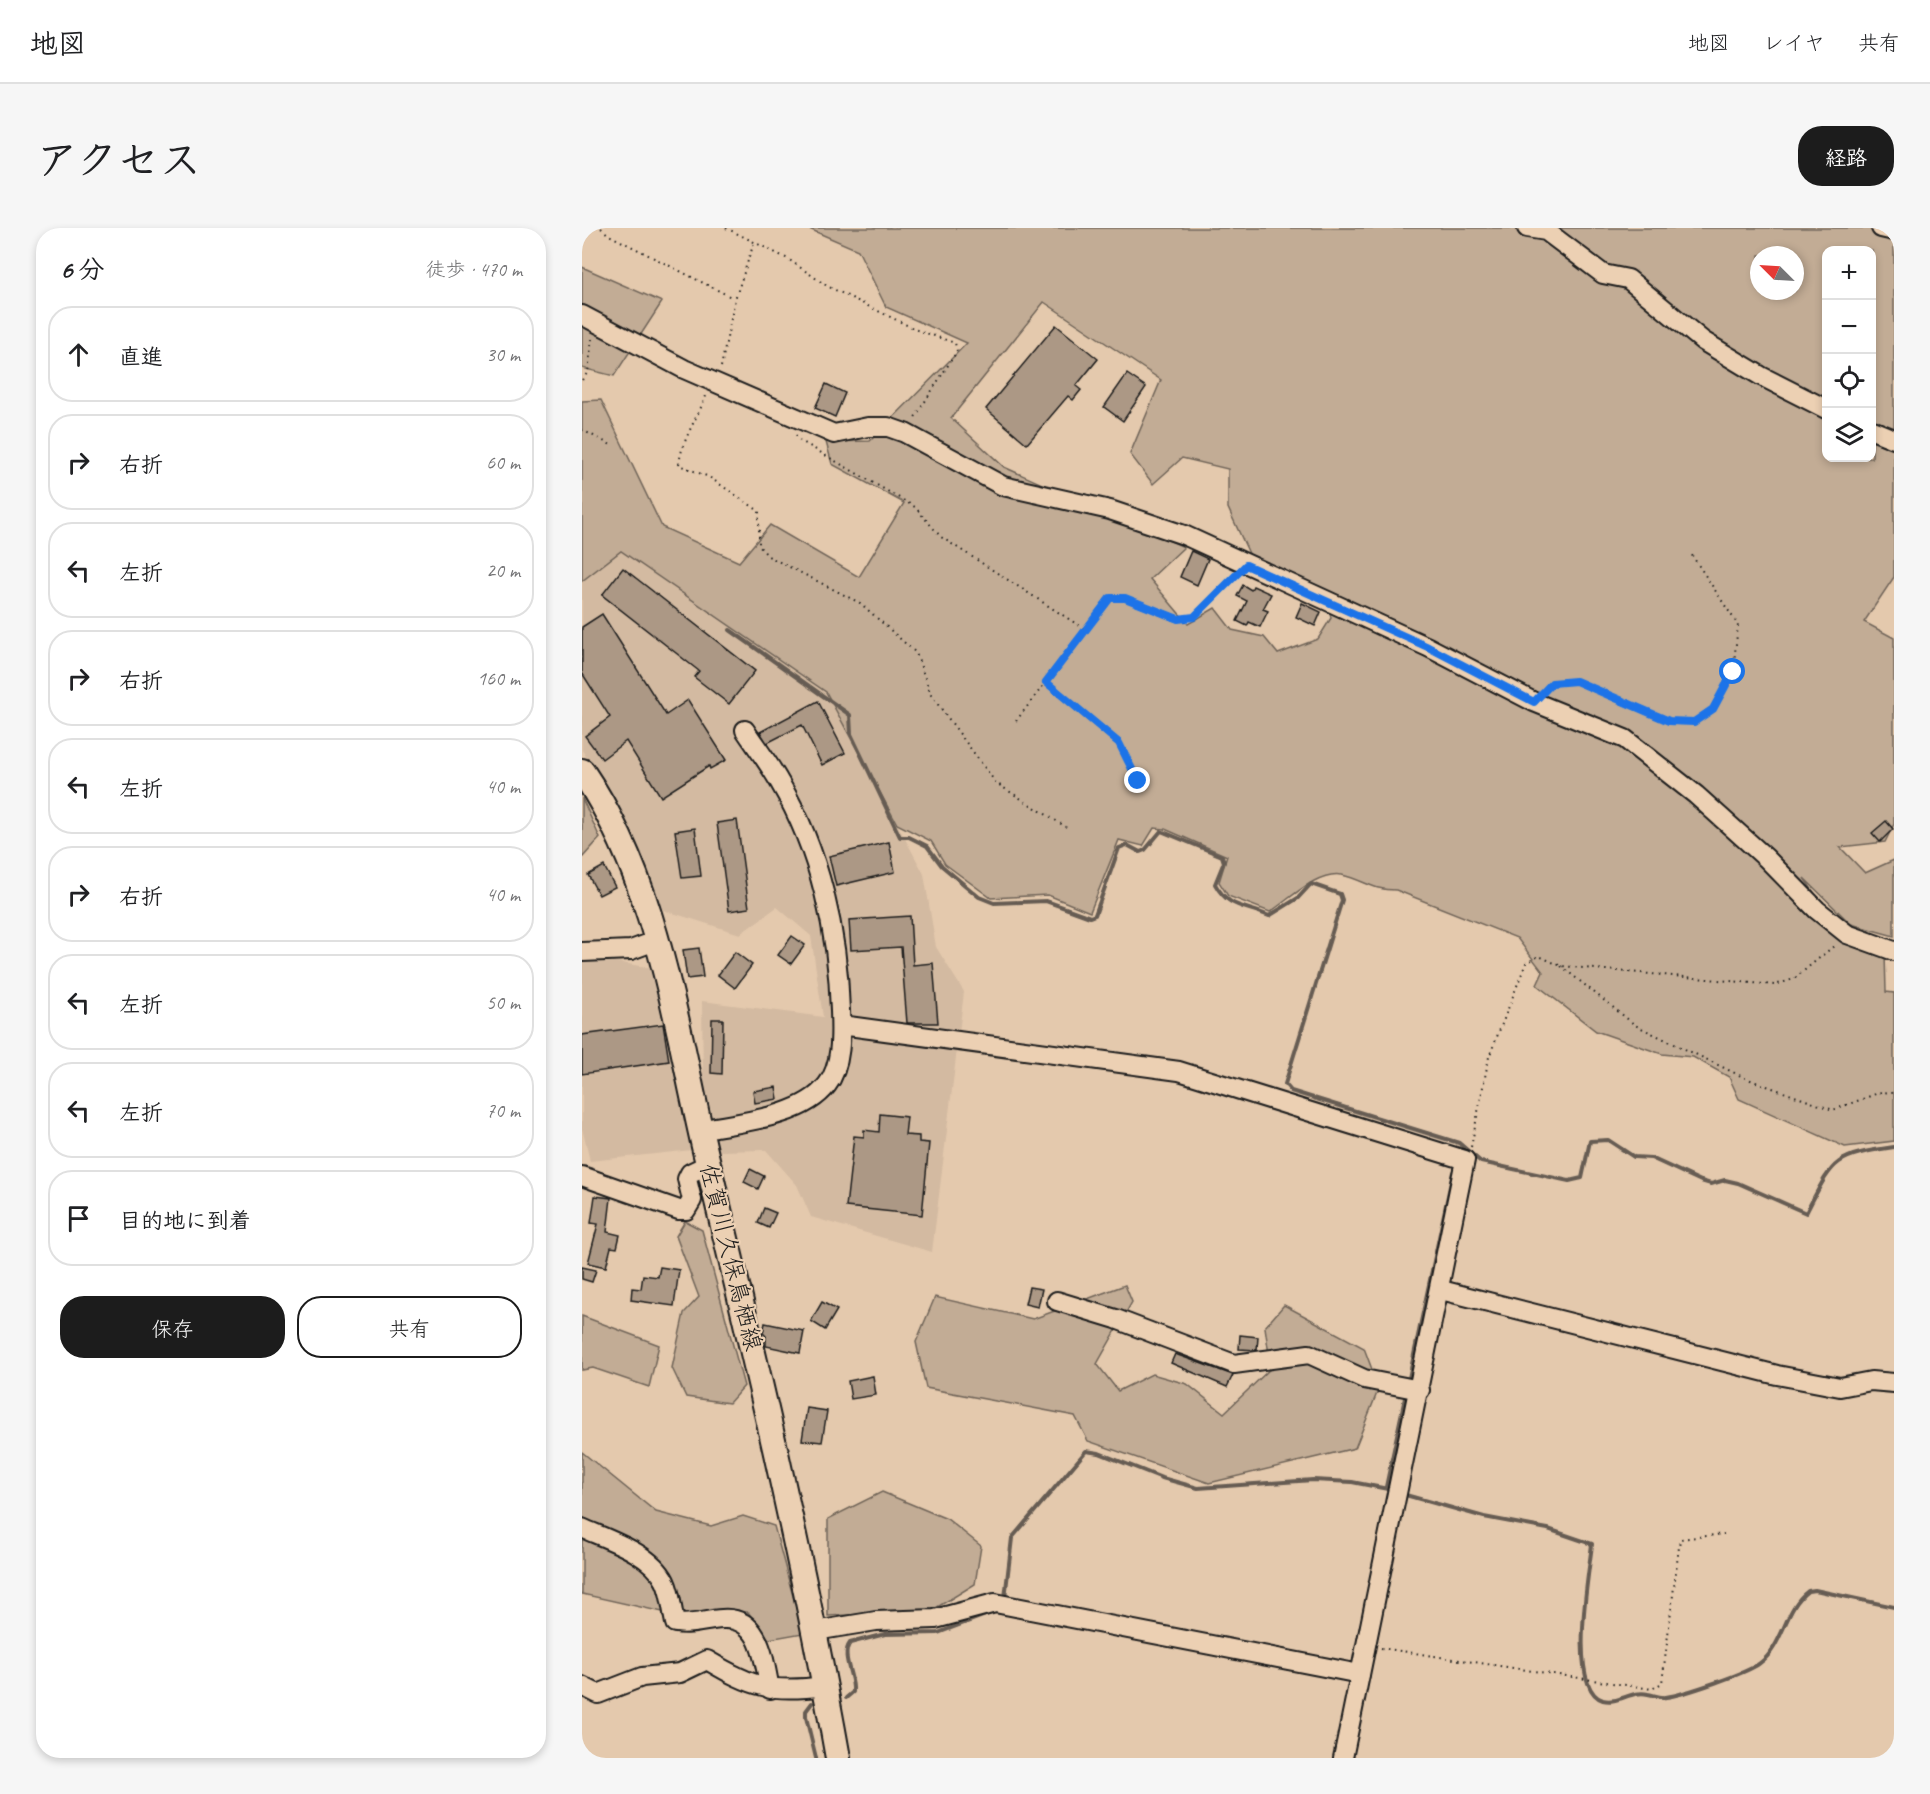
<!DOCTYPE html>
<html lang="ja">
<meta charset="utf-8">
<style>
body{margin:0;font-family:Caveat,"Klee One",sans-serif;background:#f6f6f6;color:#202124}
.controls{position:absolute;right:18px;top:18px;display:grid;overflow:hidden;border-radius:12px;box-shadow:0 3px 9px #0003}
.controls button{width:54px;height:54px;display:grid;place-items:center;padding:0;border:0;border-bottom:2px solid #e0e0e0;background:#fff;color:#202124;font:30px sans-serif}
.compass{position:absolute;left:1168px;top:18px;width:54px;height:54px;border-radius:50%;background:#fff;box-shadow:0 3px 9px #0003;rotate:294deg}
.stop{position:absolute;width:18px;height:18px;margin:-14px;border:4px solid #1a73e8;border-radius:50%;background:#fff}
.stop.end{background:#1a73e8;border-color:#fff;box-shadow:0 2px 6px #0008}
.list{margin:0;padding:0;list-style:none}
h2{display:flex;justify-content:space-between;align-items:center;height:78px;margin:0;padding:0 24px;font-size:26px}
h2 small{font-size:20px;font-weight:400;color:#757577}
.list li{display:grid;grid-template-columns:39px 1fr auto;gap:18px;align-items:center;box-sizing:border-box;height:96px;margin:0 12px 12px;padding:0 12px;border:2px solid #e0e0e0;border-radius:24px}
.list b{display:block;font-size:22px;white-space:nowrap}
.list em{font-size:20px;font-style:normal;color:#757577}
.actions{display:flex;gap:12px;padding:18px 24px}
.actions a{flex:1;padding:14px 0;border:2px solid #1c1c1c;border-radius:24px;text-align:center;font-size:21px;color:#1c1c1c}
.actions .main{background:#1c1c1c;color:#fff}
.icon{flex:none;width:33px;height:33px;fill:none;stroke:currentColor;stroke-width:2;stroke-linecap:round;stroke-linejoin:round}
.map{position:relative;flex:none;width:1312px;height:1530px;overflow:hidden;border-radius:24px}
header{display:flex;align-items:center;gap:36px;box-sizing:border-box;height:84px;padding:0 30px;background:#fff;border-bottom:2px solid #e0e0e0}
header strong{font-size:28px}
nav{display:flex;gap:33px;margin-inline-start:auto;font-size:21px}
.intro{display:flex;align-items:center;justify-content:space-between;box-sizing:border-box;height:144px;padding:0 36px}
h1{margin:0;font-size:42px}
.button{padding:15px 27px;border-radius:24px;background:#1c1c1c;color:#fff;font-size:21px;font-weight:700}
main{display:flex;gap:36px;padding:0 36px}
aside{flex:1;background:#fff;border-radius:24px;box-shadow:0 3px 9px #0003}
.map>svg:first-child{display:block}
.built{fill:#d3baa1}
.green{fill:#c2ac95;stroke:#6f6458;stroke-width:1.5;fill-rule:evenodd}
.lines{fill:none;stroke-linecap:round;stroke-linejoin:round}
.stream{stroke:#665c52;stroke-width:4}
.building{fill:#ac9885;stroke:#1c1c1c;stroke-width:1.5}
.minor-casing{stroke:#1c1c1c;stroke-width:22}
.major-casing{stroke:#1c1c1c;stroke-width:28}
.path{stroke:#1c1c1c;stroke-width:2;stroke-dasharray:1.5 4.5;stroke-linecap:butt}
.minor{stroke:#ecd0b3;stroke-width:18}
.major{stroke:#ecd0b3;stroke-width:24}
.route{stroke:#1a73e8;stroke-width:8}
.labels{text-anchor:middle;stroke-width:4.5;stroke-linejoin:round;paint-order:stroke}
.street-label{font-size:24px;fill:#1c1c1c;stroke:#ecd0b3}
</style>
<header>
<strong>地図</strong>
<nav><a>地図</a><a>レイヤ</a><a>共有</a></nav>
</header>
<div class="intro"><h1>アクセス</h1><a class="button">経路</a></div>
<main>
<aside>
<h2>6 分<small>徒歩 · 470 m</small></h2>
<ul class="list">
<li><svg class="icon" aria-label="ahead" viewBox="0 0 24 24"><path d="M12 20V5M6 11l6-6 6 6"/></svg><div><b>直進</b></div><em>30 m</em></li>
<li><svg class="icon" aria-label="right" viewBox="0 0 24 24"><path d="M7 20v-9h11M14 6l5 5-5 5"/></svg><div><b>右折</b></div><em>60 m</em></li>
<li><svg class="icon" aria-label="left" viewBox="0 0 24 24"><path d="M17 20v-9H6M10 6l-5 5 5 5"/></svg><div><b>左折</b></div><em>20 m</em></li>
<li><svg class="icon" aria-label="right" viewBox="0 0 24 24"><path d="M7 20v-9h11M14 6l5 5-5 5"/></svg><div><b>右折</b></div><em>160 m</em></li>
<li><svg class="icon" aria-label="left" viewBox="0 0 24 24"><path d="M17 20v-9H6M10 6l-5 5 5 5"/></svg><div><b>左折</b></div><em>40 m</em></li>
<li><svg class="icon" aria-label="right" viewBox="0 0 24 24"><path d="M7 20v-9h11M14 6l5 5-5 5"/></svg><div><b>右折</b></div><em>40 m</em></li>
<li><svg class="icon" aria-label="left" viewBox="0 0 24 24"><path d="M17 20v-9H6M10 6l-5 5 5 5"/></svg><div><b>左折</b></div><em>50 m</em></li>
<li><svg class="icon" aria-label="left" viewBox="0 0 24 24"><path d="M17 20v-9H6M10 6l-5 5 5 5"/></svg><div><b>左折</b></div><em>70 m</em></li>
<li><svg class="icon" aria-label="arrive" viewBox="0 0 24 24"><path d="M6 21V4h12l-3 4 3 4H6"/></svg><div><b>目的地に到着</b></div></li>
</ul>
<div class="actions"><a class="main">保存</a><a>共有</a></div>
</aside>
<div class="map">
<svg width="1312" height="1530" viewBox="0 0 1312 1530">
<rect width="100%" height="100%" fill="#e4c9ad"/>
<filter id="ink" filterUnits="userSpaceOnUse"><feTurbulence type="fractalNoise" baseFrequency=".0167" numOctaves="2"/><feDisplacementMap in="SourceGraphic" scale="12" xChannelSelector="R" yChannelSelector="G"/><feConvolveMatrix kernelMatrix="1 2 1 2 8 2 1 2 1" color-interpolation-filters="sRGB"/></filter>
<g filter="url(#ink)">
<!-- built -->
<g class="built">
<path d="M 39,323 L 244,464 L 342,646 L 354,719 L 382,764 L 350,1024 L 229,989 L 215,957 L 184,922 L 136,923 L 121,854 L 120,773 L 241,789 L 229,708 L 195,679 L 158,706 L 81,682 L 16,547 L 0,522 L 0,353 Z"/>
<path d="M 0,728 L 75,741 L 110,922 L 8,933 L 0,900 Z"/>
</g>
<!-- green -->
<g class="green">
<path d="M 225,0 L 1312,0 L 1312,349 L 1282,394 L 1312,410 L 1312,596 L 1303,614 L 1258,619 L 1283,645 L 1312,632 L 1312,708 L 1269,696 L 1222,650 L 1266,713 L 1303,726 L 1304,764 L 1312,765 L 1312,913 L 1263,919 L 1157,871 L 1147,849 L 1111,829 L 1080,826 L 1014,803 L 955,757 L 961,744 L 935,710 L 814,662 C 789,662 782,652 760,647 C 736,642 708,671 688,684 L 646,668 L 637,654 L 645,628 L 583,601 L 572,600 L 561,618 L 537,612 L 508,684 L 466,667 L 409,670 L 363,636 L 349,613 L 315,596 L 244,464 L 39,323 L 0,353 L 0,173 L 19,172 L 80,299 L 157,334 L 188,297 L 277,349 L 322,275 L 250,236 L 244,214 L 288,213 L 385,115 L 304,79 L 276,22 ZM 1244,22 L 1290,22 L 1290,230 L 1244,230 ZM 1177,27 L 1213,27 L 1213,63 L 1177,63 ZM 462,74 L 579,152 L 548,226 L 571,256 L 600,230 L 646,241 L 646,280 L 670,332 L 744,370 L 749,390 L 736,411 L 696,426 L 682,409 L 650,402 L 633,380 L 606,396 L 568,351 L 602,319 L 422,239 L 369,190 Z"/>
<path d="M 0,39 L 80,74 L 32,148 L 0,140 Z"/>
<path d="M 0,570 L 18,610 L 0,630 Z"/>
<path d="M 103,993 L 120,1002 L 162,1158 L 147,1175 L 104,1169 L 90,1140 L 102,1085 L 117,1069 L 94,1008 Z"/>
<path d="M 543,1057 L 550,1074 L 515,1136 L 536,1163 L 570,1146 L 605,1156 L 642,1185 L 689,1140 L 683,1099 L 702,1077 L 782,1120 L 797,1160 L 773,1220 L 627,1255 L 506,1213 L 493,1188 L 344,1160 L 334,1114 L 353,1069 L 451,1091 Z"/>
<path d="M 0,1088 L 77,1117 L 67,1159 L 11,1140 L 0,1142 Z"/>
<path d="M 0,1224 L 74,1284 L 129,1298 L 161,1288 L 192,1298 L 221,1405 L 187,1411 L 166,1384 L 103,1389 L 0,1366 Z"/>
<path d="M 300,1264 L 365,1291 L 399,1318 L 393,1356 L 349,1383 L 246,1388 L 246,1291 Z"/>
</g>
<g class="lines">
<!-- stream -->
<g class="stream">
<path d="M 148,402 L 268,487 L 269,506 L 318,609 L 327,609 L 345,618 L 360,638 L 397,669 L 412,675 L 464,673 L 508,689 L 513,687 L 537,620 L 545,617 L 558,624 L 563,622 L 579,603 L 640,628 L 642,634 L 633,656 C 647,681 662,677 687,688 L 716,670 L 729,656 L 758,666 L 760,672 L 703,856 L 709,863 L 877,915 L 899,934 L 987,953 L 1000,950 L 1008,913 L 1026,912 L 1052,929 L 1069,930 L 1119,953 L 1129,956 L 1143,952 L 1156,955 L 1224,985 C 1252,931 1251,928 1312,919"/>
<path d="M 826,1155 L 871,944"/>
<path d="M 804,1259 L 824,1165"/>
<path d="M 820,1266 L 902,1289 L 966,1301 L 1010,1316 C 1007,1346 985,1461 1021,1472 C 1036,1476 1050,1462 1066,1466 C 1072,1467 1078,1470 1084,1469 C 1100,1467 1166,1445 1178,1435 C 1202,1417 1202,1381 1226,1363 L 1233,1362 L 1312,1379"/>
<path d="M 423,1370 L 430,1310 L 504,1223 L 517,1225 L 580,1250 L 616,1260 L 731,1252 L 770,1254 L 811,1262"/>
<path d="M 264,1470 L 271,1464 C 273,1449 258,1428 268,1415 L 303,1406 L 356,1405 L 417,1382"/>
<path d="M 230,1475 L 224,1483 L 224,1489 L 234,1530"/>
</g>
</g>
<!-- building -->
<g class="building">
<path d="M 474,97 L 516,131 L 494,158 L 499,162 L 491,172 L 486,168 L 445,216 L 404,181 Z"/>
<path d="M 545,146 L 564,159 L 541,193 L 522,179 Z"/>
<path d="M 244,156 L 263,165 L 253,189 L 233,180 Z"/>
<path d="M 609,323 L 626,331 L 615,357 L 598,349 Z"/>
<path d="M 41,340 L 173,443 L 147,476 L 112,449 L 117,443 L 20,367 Z"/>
<path d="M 661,357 L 669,362 L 671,358 L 689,366 L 681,381 L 686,383 L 678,399 L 667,394 L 665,398 L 655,393 L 665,373 L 655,368 Z"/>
<path d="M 720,375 L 739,384 L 733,398 L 714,389 Z"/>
<path d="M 20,386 L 84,487 L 106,472 L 144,532 L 128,541 L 127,538 L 79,569 L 44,513 L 20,531 L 3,508 L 28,489 L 0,445 L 0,399 Z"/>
<path d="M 236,473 L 263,525 L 240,537 L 220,497 L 185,515 L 178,504 Z"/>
<path d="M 155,592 L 167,680 L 147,683 L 135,595 Z"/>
<path d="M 1304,593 L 1311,601 L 1298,614 L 1290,605 Z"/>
<path d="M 113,600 L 119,648 L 100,650 L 93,603 Z"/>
<path d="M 307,614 L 313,644 L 254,658 L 247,628 Z"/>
<path d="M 22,638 L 33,659 L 17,667 L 6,647 Z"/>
<path d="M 328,688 L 331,737 L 351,735 L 356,795 L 325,795 L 319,719 L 269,722 L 267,692 Z"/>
<path d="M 210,708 L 223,717 L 209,736 L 196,727 Z"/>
<path d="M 117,720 L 121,749 L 105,751 L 101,722 Z"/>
<path d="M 153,724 L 170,737 L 153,760 L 136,747 Z"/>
<path d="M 130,791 L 141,791 L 140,846 L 129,845 Z"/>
<path d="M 81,796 L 87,833 L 0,846 L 0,807 Z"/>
<path d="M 194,859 L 196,871 L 173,875 L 171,863 Z"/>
<path d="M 298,886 L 325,889 L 323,907 L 337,908 L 337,914 L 347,915 L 340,987 L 264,979 L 272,908 L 282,909 L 282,902 L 297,904 Z"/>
<path d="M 168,941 L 182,948 L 176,961 L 162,954 Z"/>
<path d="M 13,968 L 29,970 L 25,1004 L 38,1007 L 35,1020 L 29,1019 L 24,1039 L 6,1035 L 16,996 L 9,995 Z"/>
<path d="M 182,980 L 194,985 L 187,1000 L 176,995 Z"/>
<path d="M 0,1039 L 14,1042 L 10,1054 L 0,1051 Z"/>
<path d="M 78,1039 L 97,1042 L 92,1078 L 49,1072 L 50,1060 L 59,1061 L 61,1047 L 76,1049 Z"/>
<path d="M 447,1059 L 460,1061 L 456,1079 L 443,1076 Z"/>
<path d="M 240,1074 L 255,1082 L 243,1102 L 229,1093 Z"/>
<path d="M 183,1095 L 222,1103 L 218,1125 L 184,1118 L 184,1108 L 181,1105 Z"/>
<path d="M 658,1107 L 676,1109 L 675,1122 L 657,1121 Z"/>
<path d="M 593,1126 L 651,1147 L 645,1159 L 589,1135 Z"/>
<path d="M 291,1148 L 294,1167 L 269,1171 L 266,1153 Z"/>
<path d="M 225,1180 L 245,1183 L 240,1214 L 220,1212 Z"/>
</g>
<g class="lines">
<defs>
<g id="minor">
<path d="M 945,0 L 964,3 L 1021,46 L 1046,51 L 1121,113 L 1179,148 L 1244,181"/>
<path d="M 1299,0 L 1312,3"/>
<path d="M 0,87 L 102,141 L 252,206 L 286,199 L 306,199 L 323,205 L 421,258 L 528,282 L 602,307 L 846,419 L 952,474 L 1043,511 L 1114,567 L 1184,630 L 1235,682 L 1265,706 L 1312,723"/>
<path d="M 1290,202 L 1312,211"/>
<path d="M 0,724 L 49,722 L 76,712"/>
<path d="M 259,797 L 597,843 L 883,932 L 761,1530"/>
<path d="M 118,902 C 156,894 220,890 245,857 C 260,838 259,806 258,783 C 256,705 238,623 198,555 C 188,537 175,520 163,502"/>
<path d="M 0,948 L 97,982 L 104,982 L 110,972 L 105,951 L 108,945 L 127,936"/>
<path d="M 859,1062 L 1195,1147 L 1258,1159 L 1289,1153 L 1312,1155"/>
<path d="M 475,1073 L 534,1091 L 652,1136 L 727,1126 L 782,1151 L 838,1162"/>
<path d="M 0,1300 C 27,1312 69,1325 83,1353 C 89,1365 90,1382 93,1395 C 110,1398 123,1392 140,1391 C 179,1388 182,1433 188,1461"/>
<path d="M 233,1403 L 294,1393 L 353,1391 L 413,1375 L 778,1446"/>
<path d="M 0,1458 L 16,1466 L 60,1449 L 98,1445 L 125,1432 C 172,1460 189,1465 243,1458"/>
</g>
<path id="major" d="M 0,543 C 77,656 93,796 124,927 C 172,1127 220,1327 256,1530"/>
</defs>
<!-- minor casing -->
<use href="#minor" class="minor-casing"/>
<!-- major casing -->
<use href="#major" class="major-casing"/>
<!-- path -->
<g class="path">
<path d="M 19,0 L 27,7 L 151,70"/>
<path d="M 144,0 L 206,31 L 245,58 L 335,102 L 373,115 L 375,123 L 332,191"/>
<path d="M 139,139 L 153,71 L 172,15"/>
<path d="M 0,152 L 6,144 L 10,111"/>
<path d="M 124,168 C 115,190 99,214 97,237 L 127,249 L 177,283 L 177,318 L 186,328 L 278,375 L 334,425 L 349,467 L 414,555 L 484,599"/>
<path d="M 0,202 L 29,217"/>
<path d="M 214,207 L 217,212 L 333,279 L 359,309 L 504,402"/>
<path d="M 464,454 L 537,515 L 556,553"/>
<path d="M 964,462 L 970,455 L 994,453 L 1087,493 L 1112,494 L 1131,481 L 1151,444 L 1156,397 L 1109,326"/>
<path d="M 434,493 L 528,371 L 543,370 L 596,391 L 612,389 L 653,348"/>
<path d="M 979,738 L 1053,797 L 1163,850 L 1251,882 L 1299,864 L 1312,865"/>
<path d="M 889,919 L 907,829 L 944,735 L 957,728 L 979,738 L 1193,757 L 1212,751 L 1253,717"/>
<path d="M 799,1420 L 1070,1461 L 1080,1455 L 1098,1311 L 1142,1306"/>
</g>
<!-- minor -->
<use href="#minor" class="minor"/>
<!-- major -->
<use href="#major" class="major"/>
</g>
</g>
<g class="lines" filter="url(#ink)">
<!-- route -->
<path class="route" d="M 556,553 L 537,515 L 464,454 L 528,370 L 543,370 L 596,391 L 612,389 L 664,337 L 846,419 L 952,474 L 970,455 L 994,453 L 1087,493 L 1112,494 L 1131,481 L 1151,444"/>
</g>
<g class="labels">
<!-- street labels -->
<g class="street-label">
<text transform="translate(149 1029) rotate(76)" y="8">佐賀川久保鳥栖線</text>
</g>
</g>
</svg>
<div class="controls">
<button>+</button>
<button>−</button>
<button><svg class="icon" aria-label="locate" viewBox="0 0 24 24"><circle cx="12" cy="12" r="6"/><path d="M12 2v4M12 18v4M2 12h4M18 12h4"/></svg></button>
<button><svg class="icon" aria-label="layers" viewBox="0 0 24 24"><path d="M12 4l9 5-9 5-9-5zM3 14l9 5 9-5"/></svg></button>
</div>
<svg class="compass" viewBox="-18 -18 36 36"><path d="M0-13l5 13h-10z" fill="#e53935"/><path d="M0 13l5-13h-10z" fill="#757577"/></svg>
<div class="stop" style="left:1151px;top:444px"></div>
<div class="stop end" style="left:556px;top:553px"></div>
</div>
</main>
